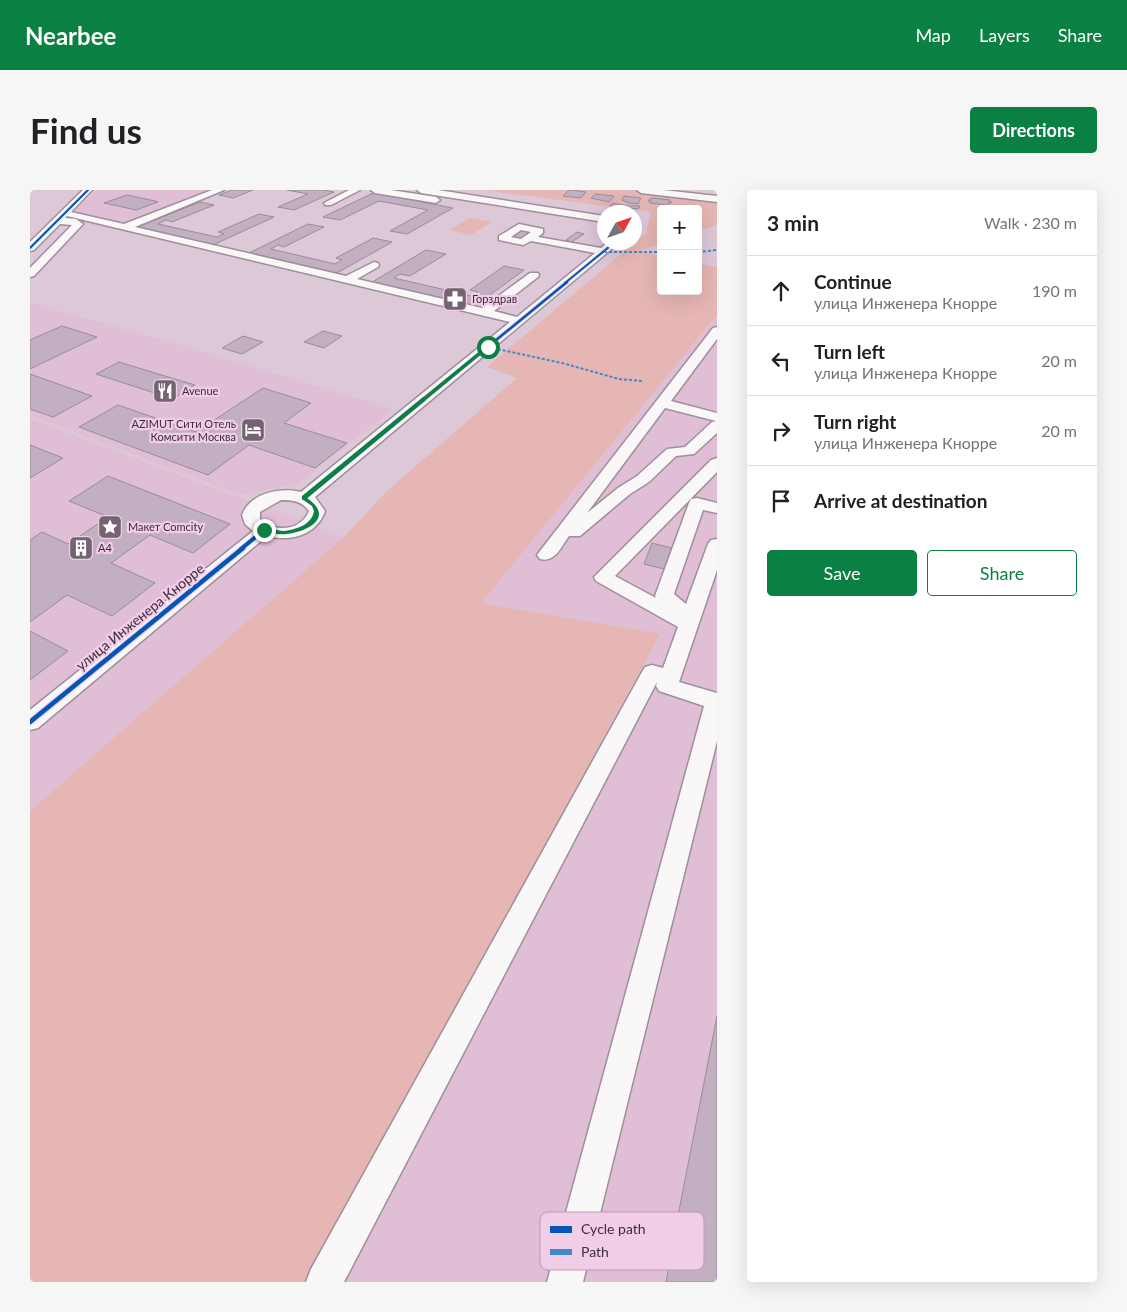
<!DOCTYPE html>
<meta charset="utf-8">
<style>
body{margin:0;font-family:Lato,sans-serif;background:#f6f6f6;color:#202124}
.controls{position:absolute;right:15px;top:15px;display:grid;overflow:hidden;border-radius:5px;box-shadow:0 5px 20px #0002}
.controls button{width:45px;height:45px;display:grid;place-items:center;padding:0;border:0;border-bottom:1px solid #e0e0e0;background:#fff;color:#202124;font:25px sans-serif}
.compass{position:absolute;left:567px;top:15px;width:45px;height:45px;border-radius:50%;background:#fff;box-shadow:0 5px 20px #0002;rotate:50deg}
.stop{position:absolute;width:15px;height:15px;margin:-11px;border:4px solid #0b8043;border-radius:50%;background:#fff}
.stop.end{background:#0b8043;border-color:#fff;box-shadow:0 1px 5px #0008}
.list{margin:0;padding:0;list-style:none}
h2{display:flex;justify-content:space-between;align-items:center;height:65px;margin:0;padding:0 20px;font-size:21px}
h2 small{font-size:16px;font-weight:400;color:#757577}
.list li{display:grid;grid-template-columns:32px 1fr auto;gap:15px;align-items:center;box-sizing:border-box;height:70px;padding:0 20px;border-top:1px solid #e0e0e0}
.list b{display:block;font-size:19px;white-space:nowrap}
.list p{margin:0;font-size:16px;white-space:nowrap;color:#757577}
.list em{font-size:16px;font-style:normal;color:#757577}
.actions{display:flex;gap:10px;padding:15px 20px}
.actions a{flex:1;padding:11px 0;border:1px solid #0b8043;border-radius:5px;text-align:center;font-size:18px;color:#0b8043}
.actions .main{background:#0b8043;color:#fff}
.icon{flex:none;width:28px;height:28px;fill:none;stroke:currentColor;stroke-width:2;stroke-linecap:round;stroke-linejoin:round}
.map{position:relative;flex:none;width:687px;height:1092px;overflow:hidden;border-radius:5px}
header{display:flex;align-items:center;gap:30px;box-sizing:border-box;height:70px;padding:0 25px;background:#0b8043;color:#fff}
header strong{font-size:24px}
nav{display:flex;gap:28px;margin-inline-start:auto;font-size:18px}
.intro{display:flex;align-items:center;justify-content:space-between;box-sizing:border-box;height:120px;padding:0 30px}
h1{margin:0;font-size:35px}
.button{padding:12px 22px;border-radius:5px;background:#0b8043;color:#fff;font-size:18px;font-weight:700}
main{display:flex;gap:30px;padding:0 30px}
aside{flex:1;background:#fff;border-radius:5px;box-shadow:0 5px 20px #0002}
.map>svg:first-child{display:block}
.built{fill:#dfbed6}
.green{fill:#e5b6b3}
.building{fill:#c2afc2;stroke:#9a8c99}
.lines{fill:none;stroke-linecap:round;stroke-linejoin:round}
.minor-casing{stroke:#9e8f9a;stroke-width:3}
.minor{fill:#faf7f9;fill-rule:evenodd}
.quiet{stroke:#3e8ac6;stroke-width:2;stroke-dasharray:3 2;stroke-linecap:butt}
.cycleway-far3-casing{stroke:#f2cde8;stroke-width:3}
.cycleway-far2-casing{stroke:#f2cde8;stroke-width:4.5}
.cycleway-far1-casing{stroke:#f2cde8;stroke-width:5.5}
.cycleway-casing{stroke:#f2cde8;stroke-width:7}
.cycleway-far3{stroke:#0057b8;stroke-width:2}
.cycleway-far2{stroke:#0057b8;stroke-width:2.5}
.cycleway-far1{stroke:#0057b8;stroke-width:4}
.cycleway{stroke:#0057b8;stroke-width:4.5}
.route{fill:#0b8043}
.labels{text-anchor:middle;stroke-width:4.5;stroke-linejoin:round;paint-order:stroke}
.far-poi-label{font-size:11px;fill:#3c2e38;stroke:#f2cde8;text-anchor:start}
.street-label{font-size:14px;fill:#3c2e38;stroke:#f2cde8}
.key{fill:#f2cde8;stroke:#bb9db3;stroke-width:1}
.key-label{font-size:14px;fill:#3c2e38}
</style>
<header>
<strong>Nearbee</strong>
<nav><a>Map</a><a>Layers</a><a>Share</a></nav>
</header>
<div class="intro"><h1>Find us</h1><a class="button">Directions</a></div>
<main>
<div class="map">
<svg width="687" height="1092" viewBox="0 0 687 1092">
<rect width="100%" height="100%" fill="#ddc8d7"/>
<!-- built -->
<g class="built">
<path d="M 67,0 L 182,0 L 82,39 L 34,29 Z"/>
<path d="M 0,113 L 130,149 L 363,219 L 269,293 L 210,305 L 0,225 Z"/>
<path d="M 687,125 L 687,1092 L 276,1092 L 607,440 L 451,413 Z"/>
<path d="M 0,229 L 314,347 L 0,621 Z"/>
</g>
<!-- green -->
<g class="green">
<path d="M 454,0 L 631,0 L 687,7 L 687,35 L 668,41 L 668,19 L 631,19 L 631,54 L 609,61 L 631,66 L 631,101 L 668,101 L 668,73 L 687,77 L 687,125 L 451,413 L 630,444 L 276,1092 L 0,1092 L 0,621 L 314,347 L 356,302 L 487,188 L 457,177 L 616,43 L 621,22 Z"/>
<path d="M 440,28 L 461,32 L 441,45 L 419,40 Z"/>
</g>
<!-- building -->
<g class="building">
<path d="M 202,0 L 223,0 L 203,8 L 189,5 Z"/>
<path d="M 257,0 L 294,0 L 304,2 L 264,20 L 248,17 L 278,4 Z"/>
<path d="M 539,0 L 542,0 L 556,2 L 551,8 L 533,6 Z"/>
<path d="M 343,3 L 382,10 L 423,18 L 377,44 L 360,41 L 398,20 L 349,11 L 310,30 L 293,27 Z"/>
<path d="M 565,4 L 584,6 L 579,12 L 561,8 Z"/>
<path d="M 97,5 L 125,11 L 128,12 L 106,20 L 74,13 Z"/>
<path d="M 594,6 L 611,8 L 608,14 L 599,13 L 592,10 Z"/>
<path d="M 623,8 L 640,10 L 639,12 L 642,12 L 636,15 L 620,13 L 621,11 L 618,11 L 620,9 Z"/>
<path d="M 170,12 L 184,15 L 142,32 L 136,30 L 128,34 L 187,47 L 194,44 L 188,42 L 229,24 L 244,27 L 183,55 L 107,37 Z"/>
<path d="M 583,13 L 598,16 L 610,16 L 608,19 L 580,16 Z"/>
<path d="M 278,34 L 294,37 L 254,57 L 248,55 L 241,59 L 305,74 L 312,70 L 306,68 L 343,48 L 362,52 L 307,83 L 219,63 Z"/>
<path d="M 492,39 L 504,41 L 491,50 L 478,48 Z"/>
<path d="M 547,42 L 554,44 L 542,52 L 536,50 Z"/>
<path d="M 396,60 L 416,64 L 380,86 L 370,84 L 364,88 L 442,106 L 448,102 L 440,100 L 474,76 L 494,80 L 445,116 L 342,92 Z"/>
<path d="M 32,136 L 67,147 L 0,179 L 0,150 Z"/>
<path d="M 293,141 L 312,146 L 294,158 L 274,152 Z"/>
<path d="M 213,146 L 233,152 L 212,164 L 192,158 Z"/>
<path d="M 89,172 L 125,183 L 165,195 L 143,209 L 66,184 Z"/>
<path d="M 0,184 L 62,206 L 23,227 L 0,219 Z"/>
<path d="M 233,198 L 281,213 L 254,233 L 317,253 L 285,278 L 219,255 L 178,285 L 49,237 L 88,215 L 166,242 Z"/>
<path d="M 0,255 L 33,268 L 0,288 Z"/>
<path d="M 78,286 L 200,334 L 163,363 L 120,345 L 81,373 L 125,393 L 82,426 L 37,405 L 0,432 L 0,350 L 12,342 L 38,354 L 78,327 L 39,311 Z"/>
<path d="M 622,353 L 642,358 L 634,379 L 614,374 Z"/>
<path d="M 0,441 L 38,461 L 0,490 Z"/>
<path d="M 687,826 L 687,1092 L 636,1092 L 646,1036 Z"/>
</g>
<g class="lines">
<defs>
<g id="minor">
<path d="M 53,0 L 62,0 L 41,22 L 94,34 L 182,0 L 194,0 L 105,37 L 316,86 L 344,72 L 348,73 L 349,75 L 348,77 L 327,89 L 452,118 L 500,83 L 508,83 L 509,85 L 508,87 L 464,121 L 487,127 L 565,63 L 501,51 L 493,55 L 469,50 L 469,46 L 489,34 L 513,39 L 513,43 L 508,47 L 571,58 L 578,52 L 590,52 L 285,307 L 295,321 C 287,345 261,352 237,346 L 8,538 L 0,540 L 0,520 L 223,341 L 215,334 L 212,325 C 220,303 250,297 271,302 L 480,132 L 37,26 L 35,28 L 46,29 L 53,34 L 4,86 L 0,87 L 0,78 L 42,35 L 30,34 L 4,60 L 0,61 L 0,52 ZM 491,40 L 501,42 L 491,49 L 481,47 ZM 251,310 C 262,310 272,311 279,321 C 271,341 244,343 230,329 L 230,322 Z"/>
<path d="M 319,0 L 330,0 L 301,15 L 295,15 L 294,13 Z"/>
<path d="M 341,0 L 361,0 L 406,7 L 410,10 L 406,13 L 345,3 Z"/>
<path d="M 387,0 L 408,0 L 574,26 L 574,32 L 391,3 Z"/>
<path d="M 607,0 L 633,0 L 687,6 L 687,12 L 611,3 Z"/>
<path d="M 687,137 L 687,149 L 641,211 L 687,223 L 687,243 L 664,264 L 646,266 L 619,292 L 600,304 L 550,346 L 539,346 C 531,357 525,373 510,369 L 507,365 L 510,361 L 683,138 ZM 635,218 L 686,231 L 682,232 L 655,257 L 637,259 L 607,286 L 588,298 L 557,323 Z"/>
<path d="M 687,268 L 687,282 L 585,386 L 626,408 L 625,406 L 659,313 L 661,309 L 667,308 L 687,313 L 687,323 L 673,320 L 644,404 L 656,414 L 678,354 L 681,350 L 687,349 L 687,380 L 649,492 L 687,503 L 687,551 L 553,1092 L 517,1092 L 674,516 L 629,501 L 626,496 L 627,492 L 314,1092 L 276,1092 L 281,1079 L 612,482 L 615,477 L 622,475 L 633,478 L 648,437 L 566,391 L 564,387 L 681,270 Z"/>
</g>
</defs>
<!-- minor casing -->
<use href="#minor" class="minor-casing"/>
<!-- minor -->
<use href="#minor" class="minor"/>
<!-- quiet -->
<g class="quiet">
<path d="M 685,0 L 687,0"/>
<path d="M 574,62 L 631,62"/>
<path d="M 668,62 L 687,60"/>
<path d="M 458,157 L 532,173 L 589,189 L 613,191"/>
</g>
<defs>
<g id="cycleway-far3">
<path d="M 0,58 L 58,0"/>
<path d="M 535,93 L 585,52"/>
</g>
<path id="cycleway-far2" d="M 393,210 L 537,92"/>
<g id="cycleway-far1">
<path d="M 274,308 L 394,209"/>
<path d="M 211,359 L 234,340"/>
</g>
<path id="cycleway" d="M 0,532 L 213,358"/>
</defs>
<!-- cycleway-far3 casing -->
<use href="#cycleway-far3" class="cycleway-far3-casing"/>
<!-- cycleway-far2 casing -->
<use href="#cycleway-far2" class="cycleway-far2-casing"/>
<!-- cycleway-far1 casing -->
<use href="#cycleway-far1" class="cycleway-far1-casing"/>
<!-- cycleway casing -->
<use href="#cycleway" class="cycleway-casing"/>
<!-- cycleway-far3 -->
<use href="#cycleway-far3" class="cycleway-far3"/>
<!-- cycleway-far2 -->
<use href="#cycleway-far2" class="cycleway-far2"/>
<!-- cycleway-far1 -->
<use href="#cycleway-far1" class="cycleway-far1"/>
<!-- cycleway -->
<use href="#cycleway" class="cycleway"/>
</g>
<!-- route -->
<path class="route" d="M 456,156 L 460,157 L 277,308 C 305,327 278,342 256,344 C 249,345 239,343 232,341 L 231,340 C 238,336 247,341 255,341 C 268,339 282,334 284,321 L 282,316 L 272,309 L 272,306 Z"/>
<!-- icons -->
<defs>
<symbol id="pharmacy-square" viewBox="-11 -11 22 22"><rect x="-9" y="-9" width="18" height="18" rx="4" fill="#746470" stroke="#f2cde8"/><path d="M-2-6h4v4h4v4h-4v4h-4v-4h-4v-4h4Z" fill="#fff"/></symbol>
<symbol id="restaurant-square" viewBox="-11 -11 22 22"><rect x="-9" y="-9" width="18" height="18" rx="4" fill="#746470" stroke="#f2cde8"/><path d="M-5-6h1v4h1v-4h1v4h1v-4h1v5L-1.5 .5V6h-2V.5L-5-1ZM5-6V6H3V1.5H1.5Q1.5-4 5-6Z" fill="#fff"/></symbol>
<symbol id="hotel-square" viewBox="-11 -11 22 22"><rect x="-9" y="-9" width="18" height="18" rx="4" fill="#746470" stroke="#f2cde8"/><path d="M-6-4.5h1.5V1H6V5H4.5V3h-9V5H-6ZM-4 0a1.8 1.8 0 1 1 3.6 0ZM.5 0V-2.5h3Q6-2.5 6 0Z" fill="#fff"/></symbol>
<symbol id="sight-square" viewBox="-11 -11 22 22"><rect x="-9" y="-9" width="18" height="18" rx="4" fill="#746470" stroke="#f2cde8"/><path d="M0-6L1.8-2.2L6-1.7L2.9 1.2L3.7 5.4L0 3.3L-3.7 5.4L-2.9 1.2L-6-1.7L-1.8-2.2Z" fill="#fff"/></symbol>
<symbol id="building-square" viewBox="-11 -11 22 22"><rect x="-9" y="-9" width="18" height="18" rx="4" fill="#746470" stroke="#f2cde8"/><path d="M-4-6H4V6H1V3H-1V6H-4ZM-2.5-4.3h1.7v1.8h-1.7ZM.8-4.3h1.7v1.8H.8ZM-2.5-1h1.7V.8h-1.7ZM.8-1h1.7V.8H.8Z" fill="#fff"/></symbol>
</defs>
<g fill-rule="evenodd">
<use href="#pharmacy-square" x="411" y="95" width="28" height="28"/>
<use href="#restaurant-square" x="121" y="187" width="28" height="28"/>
<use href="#hotel-square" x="209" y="226" width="28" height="28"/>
<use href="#sight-square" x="66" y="323" width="28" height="28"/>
<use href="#building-square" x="37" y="344" width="28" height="28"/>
</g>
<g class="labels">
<!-- far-poi labels -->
<g class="far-poi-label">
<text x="442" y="113">Горздрав</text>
<text x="152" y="205">Avenue</text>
<text x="206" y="238" text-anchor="end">AZIMUT Сити Отель<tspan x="206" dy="13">Комсити Москва</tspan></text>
<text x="98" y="341">Макет Comcity</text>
<text x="68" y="362">А4</text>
</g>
<!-- street labels -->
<g class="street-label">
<text transform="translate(110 427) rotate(-39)" y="5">улица Инженера Кнорре</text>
</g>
</g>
<!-- legend -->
<rect x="510" y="1022" width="164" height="58" rx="8" class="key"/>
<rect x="520" y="1036" width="22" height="7" fill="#0057b8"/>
<rect x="520" y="1059" width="22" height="6" fill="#3e8ac6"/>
<g class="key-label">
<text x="551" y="1044">Cycle path</text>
<text x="551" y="1067">Path</text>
</g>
</svg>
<div class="controls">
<button>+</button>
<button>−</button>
</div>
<svg class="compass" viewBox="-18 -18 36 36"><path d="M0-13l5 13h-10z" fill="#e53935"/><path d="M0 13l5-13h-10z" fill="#757577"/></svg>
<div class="stop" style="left:458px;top:157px"></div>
<div class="stop end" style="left:234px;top:340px"></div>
</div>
<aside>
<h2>3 min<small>Walk · 230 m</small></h2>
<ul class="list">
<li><svg class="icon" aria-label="ahead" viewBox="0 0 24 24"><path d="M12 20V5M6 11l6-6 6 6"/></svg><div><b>Continue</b><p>улица Инженера Кнорре</p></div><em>190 m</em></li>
<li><svg class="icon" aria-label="left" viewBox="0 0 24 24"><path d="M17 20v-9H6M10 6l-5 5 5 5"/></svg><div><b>Turn left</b><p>улица Инженера Кнорре</p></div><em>20 m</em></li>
<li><svg class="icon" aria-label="right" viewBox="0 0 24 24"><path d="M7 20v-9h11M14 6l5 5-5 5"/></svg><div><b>Turn right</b><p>улица Инженера Кнорре</p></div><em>20 m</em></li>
<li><svg class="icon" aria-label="arrive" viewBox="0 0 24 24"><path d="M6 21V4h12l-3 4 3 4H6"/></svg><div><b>Arrive at destination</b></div></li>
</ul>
<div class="actions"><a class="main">Save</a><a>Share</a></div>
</aside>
</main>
